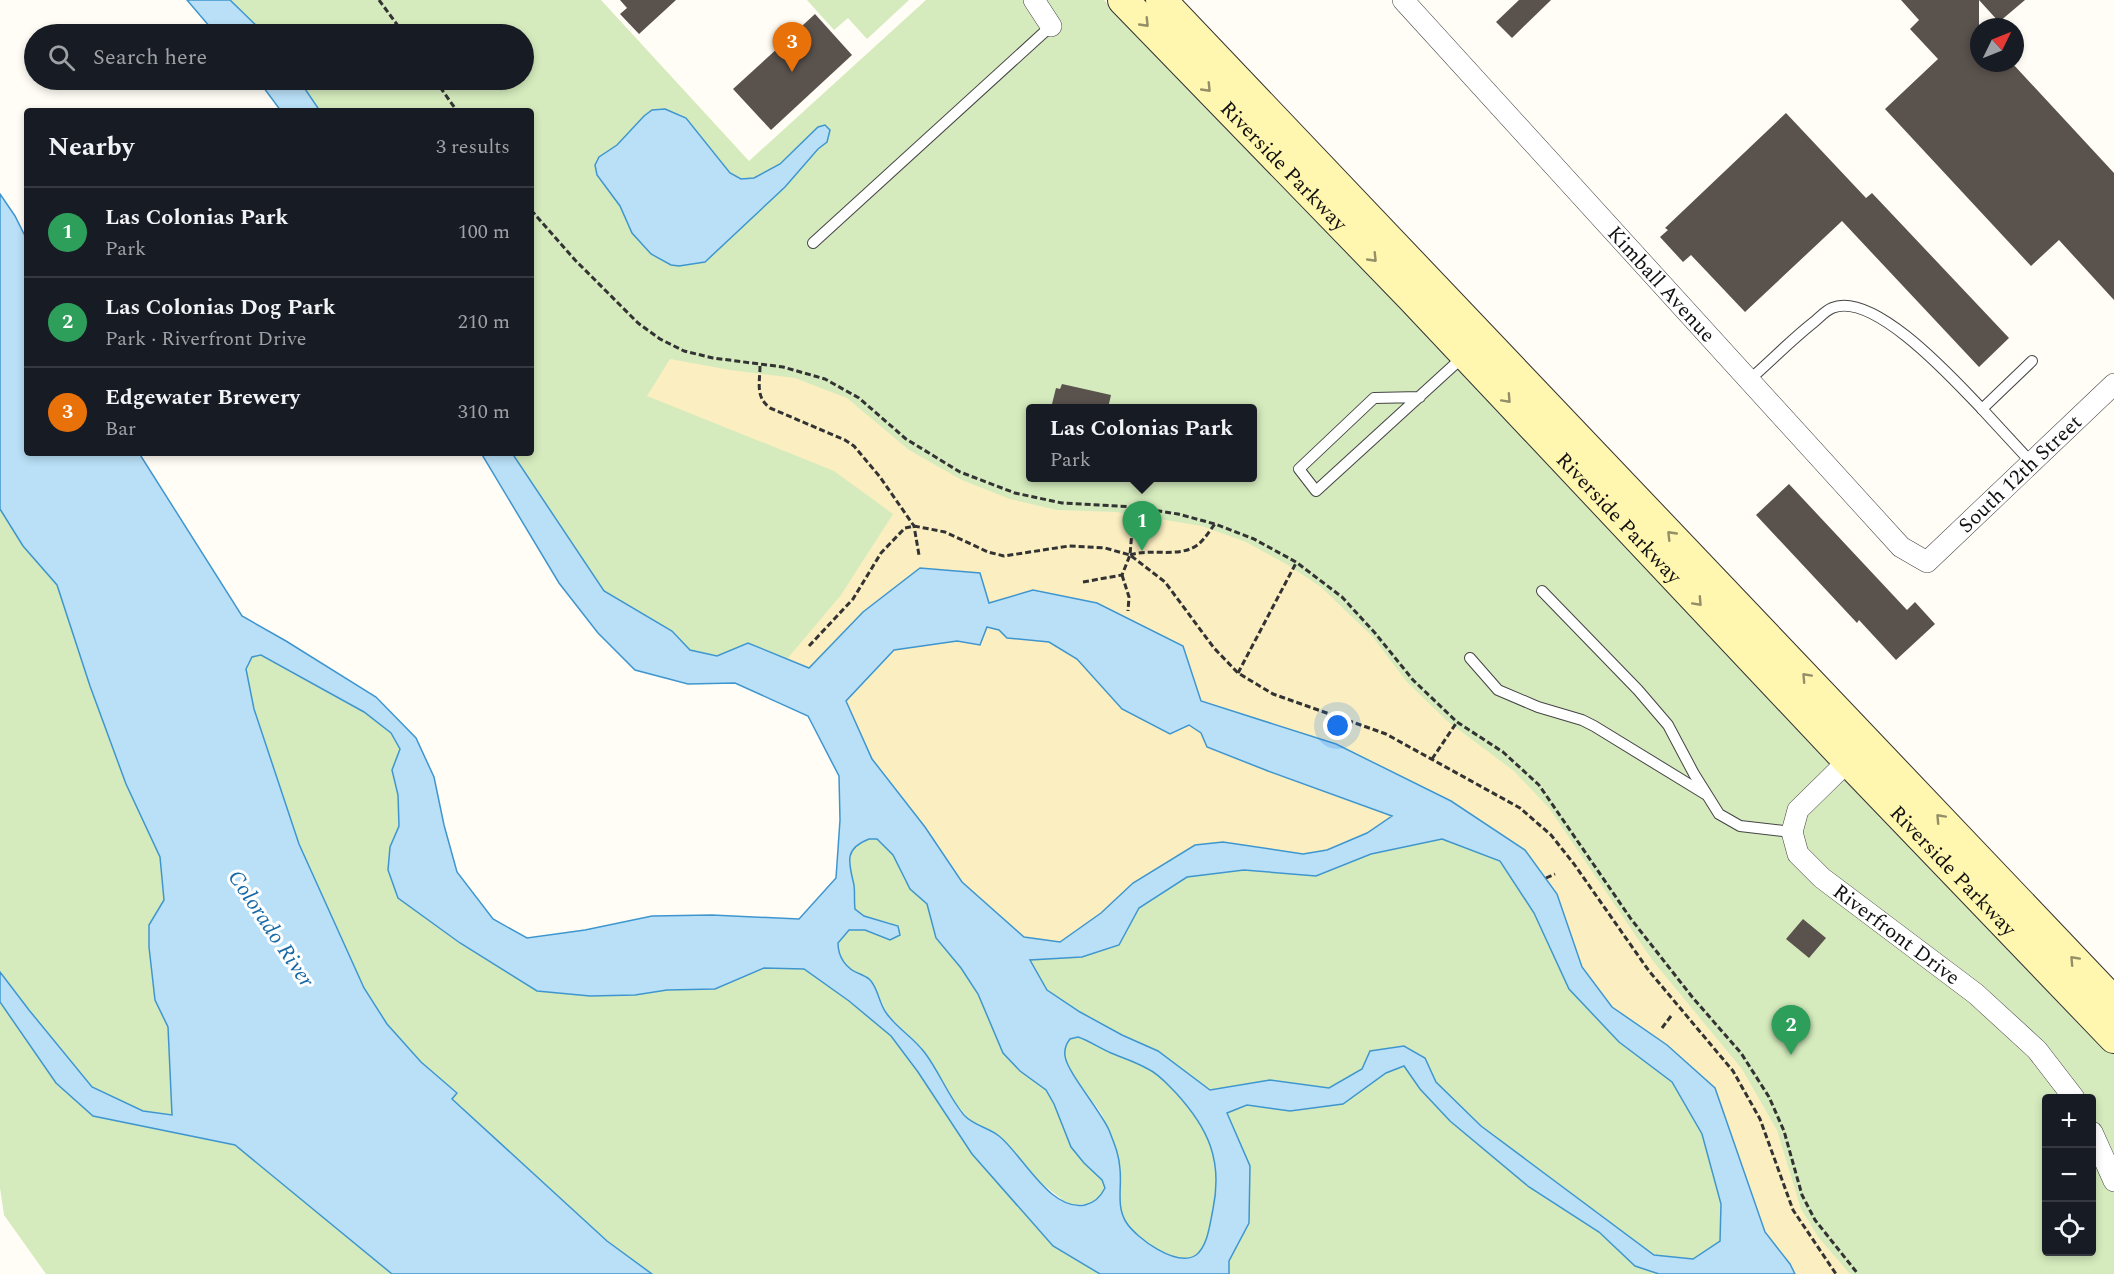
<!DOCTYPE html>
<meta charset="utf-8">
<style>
body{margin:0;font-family:Spectral,serif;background:#20242c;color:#f1f3f6}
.controls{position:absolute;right:18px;bottom:18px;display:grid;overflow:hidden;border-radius:6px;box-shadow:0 3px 9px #0003}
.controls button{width:54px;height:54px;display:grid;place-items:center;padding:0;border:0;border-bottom:2px solid #363941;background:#171b24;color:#f1f3f6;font:30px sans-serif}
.compass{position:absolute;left:1970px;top:18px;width:54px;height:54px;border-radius:50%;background:#171b24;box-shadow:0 3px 9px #0003;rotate:47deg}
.you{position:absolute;left:1338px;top:726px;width:21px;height:21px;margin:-15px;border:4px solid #fff;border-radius:50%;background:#1a73e8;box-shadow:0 0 0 9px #1a73e833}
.badge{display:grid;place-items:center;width:39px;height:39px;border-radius:50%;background:#c4262e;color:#fff;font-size:20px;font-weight:700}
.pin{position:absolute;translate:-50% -50px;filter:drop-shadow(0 2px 3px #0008)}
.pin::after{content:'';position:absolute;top:32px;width:21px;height:18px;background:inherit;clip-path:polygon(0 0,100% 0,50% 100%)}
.popup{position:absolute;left:1026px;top:404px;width:231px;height:78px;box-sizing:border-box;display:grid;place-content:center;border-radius:6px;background:#171b24;filter:drop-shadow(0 2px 4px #0005);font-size:20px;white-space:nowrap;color:#9ea1a6}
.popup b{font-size:22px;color:#f1f3f6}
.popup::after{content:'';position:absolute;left:50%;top:100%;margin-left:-12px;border:12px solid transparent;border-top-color:#171b24}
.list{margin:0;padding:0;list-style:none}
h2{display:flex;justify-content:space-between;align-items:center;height:78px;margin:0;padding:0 24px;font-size:26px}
h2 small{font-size:20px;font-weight:400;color:#9ea1a6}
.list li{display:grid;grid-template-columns:39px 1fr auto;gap:18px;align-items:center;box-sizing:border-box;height:90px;padding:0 24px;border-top:2px solid #363941}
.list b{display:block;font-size:22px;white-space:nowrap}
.list p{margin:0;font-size:20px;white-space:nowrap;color:#9ea1a6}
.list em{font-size:20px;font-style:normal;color:#9ea1a6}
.icon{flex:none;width:33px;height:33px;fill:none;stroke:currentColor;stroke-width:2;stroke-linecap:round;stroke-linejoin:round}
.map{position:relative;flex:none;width:2114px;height:1274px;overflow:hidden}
.search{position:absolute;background:#171b24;box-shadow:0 3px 9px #0003;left:24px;top:24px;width:510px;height:66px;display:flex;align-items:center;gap:15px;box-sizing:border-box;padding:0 21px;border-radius:33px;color:#9ea1a6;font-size:22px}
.panel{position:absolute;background:#171b24;box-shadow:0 3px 9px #0003;left:24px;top:108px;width:510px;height:348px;border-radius:6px}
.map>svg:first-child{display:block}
.green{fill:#d5ebbd;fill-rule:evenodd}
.sand{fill:#fbeec1}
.water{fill:#b9e0f7;stroke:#3f96cf;stroke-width:1.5;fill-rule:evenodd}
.building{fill:#5a524d}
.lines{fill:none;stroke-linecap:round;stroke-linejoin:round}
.service-casing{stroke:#444;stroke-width:12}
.minor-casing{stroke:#444;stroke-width:22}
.secondary-casing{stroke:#333;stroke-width:32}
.path{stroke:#333;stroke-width:3;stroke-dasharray:6 3;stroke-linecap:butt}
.service{stroke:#fff;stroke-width:10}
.minor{stroke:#fff;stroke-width:21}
.secondary{stroke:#fff6b0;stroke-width:30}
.oneway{stroke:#948f68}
.labels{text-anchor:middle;stroke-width:6;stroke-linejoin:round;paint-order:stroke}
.street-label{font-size:21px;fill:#111;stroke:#fff}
.water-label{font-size:22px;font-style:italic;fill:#1768a6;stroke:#fff}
</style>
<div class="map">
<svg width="2114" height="1274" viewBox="0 0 2114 1274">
<rect width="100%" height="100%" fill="#fffdf5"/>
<!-- green -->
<g class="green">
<path d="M 230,0 L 601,0 L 749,161 L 926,0 L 1104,0 L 2114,1050 L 2114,1274 L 1229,1274 L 1229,1261 L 1249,1223 L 1198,1082 L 1159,1051 L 1122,1035 L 1080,1012 L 1047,990 L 1030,960 L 1082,957 L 1002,918 L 989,907 L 988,896 L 879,752 L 717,656 L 690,650 L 672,631 L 604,591 L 513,457 L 512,453 L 531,453 L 531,111 L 320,111 L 299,80 L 524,80 L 524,34 L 265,34 ZM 1031,408 L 1253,408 L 1253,478 L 1031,478 ZM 2046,1098 L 2092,1098 L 2092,1252 L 2046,1252 Z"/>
<path d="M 807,0 L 909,0 L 867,39 L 848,18 L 834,30 Z"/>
<path d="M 0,509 L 23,546 L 57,585 L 90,686 L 126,784 L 160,857 L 164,900 L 149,925 L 149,947 L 155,1000 L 168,1027 L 172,1115 L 143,1111 L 92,1087 L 29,1010 L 0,972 Z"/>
<path d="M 261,655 L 364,712 L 392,733 L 400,749 L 392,770 L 398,795 L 399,826 L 390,847 L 398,898 L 459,943 L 537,991 L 590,996 L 635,995 L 667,990 L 715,989 L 764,968 L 804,969 L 849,1001 L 891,1036 L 918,1072 L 972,1154 L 1053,1246 L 1100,1274 L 652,1274 L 607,1241 L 451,1098 L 457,1092 L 421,1062 L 387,1024 L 364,988 L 299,844 L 254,709 L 246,669 L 252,657 Z"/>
<path d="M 869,839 L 877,839 L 893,855 L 905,881 L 927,904 L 934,929 L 978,994 L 1008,1059 L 1046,1090 L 1054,1104 L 1067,1138 L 1084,1163 L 1102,1180 L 1105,1188 L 1102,1195 L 1089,1204 L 1073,1205 L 1064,1201 L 1040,1182 L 988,1129 L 973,1123 L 954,1102 L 932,1063 L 920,1046 L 887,1014 L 877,991 L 867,977 L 851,970 L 845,965 L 838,951 L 838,943 L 849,930 L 865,930 L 890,940 L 891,923 L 864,916 L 855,909 C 854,901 855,893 854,885 C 849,863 843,849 869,839 Z"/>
<path d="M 0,1002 L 56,1083 L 93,1116 L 235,1145 L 392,1274 L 46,1274 L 4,1215 L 0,1188 Z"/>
<path d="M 1078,1037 C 1090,1041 1099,1048 1111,1053 C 1123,1058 1136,1062 1148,1069 C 1159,1074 1167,1084 1176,1093 C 1209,1128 1223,1159 1213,1209 C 1210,1223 1208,1246 1196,1255 C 1177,1268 1136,1238 1126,1222 C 1116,1207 1122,1191 1121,1173 C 1119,1157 1115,1145 1109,1130 C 1106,1124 1104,1118 1101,1113 C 1092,1098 1067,1073 1065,1056 C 1064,1049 1067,1044 1070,1038 Z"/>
</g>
<!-- sand -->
<g class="sand">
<path d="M 670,359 L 730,370 L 795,378 L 847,398 L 909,450 L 962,480 L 1010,499 L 1057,510 L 1116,512 L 1202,526 L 1246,542 L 1288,565 L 1321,587 L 1372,636 L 1407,682 L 1446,720 L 1514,771 L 1549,808 L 1653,961 L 1742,1069 L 1777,1130 L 1801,1209 L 1819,1238 L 1850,1274 L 1795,1274 L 1790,1264 L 1765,1232 L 1715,1088 L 1667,1045 L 1612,1007 L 1581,967 L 1557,894 L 1525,849 L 1451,801 L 1336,744 L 1200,701 L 1183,646 L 1097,603 L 1033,590 L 989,603 L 863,612 L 809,668 L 787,659 L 841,595 L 893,514 L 834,471 L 647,396 Z"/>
<path d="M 986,627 L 999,630 L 1007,638 L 1049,642 L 1077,659 L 1122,709 L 1170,734 L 1189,725 L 1201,733 L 1207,747 L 1268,771 L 1392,815 L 1367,833 L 1327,850 L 1303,854 L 1223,842 L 1133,883 L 1101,913 L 1060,942 L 1024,937 L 962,882 L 925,827 L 872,759 L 846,701 L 894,650 L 957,641 L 980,645 Z"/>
</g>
<!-- water -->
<g class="water">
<path d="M 187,0 L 230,0 L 265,34 L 216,34 Z"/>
<path d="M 258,80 L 299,80 L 320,111 L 281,111 Z"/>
<path d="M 665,109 L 686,118 L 730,173 L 741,179 L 754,178 L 780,164 L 818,127 L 825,125 L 830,130 L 827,142 L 818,149 L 785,187 L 705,262 L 679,266 L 671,265 L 651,254 L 632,233 L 620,206 L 597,175 L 595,165 L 599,157 L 617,145 L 644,116 L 652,110 Z"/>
<path d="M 0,194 L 15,216 L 27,240 L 27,453 L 139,453 L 242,616 L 286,641 L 376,697 L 416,738 L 434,777 L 444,825 L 457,872 L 493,919 L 527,938 L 585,930 L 652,916 L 712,915 L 799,919 L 836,878 L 840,820 L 839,776 L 808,716 L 735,683 L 688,684 L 635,670 L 598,633 L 559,583 L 481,453 L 512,453 L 604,591 L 672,631 L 690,650 L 717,656 L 748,643 L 809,668 L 863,612 L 920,568 L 980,573 L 989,603 L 1033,590 L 1097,603 L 1183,646 L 1201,701 L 1336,744 L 1451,801 L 1525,850 L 1557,894 L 1582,967 L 1612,1007 L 1667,1045 L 1715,1088 L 1765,1232 L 1790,1264 L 1795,1274 L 1659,1274 L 1635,1266 L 1599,1232 L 1529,1187 L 1450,1121 L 1420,1089 L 1404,1066 L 1386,1073 L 1343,1104 L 1290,1111 L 1247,1105 L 1227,1113 L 1250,1166 L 1249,1223 L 1229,1261 L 1229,1274 L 1100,1274 L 1053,1246 L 972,1154 L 918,1072 L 891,1036 L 849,1001 L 804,969 L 764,968 L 715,989 L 667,990 L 635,995 L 590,996 L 537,991 L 460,943 L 398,898 L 388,870 L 390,847 L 399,826 L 398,795 L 392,770 L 400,749 L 391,733 L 364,712 L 261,655 L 252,657 L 246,669 L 254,709 L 299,844 L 364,988 L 387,1024 L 421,1062 L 457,1093 L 452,1099 L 607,1241 L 652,1274 L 392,1274 L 235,1145 L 93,1116 L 56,1083 L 0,1002 L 0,972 L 29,1010 L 92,1087 L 143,1111 L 172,1115 L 168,1027 L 155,1000 L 149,947 L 149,925 L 164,900 L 160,857 L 126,784 L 90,686 L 57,585 L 23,546 L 0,509 ZM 987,627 L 999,630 L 1007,638 L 1049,642 L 1077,659 L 1122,709 L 1170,734 L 1189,725 L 1201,733 L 1207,747 L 1268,771 L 1392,816 L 1367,833 L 1327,850 L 1303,854 L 1223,842 L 1195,845 L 1133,883 L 1101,913 L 1060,942 L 1024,937 L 962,882 L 925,827 L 872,759 L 846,701 L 894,650 L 957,641 L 980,645 ZM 869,839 L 877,839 L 893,855 L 910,889 L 927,904 L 936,938 L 961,968 L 978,994 L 1003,1053 L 1020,1071 L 1046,1090 L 1054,1104 L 1071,1147 L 1084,1163 L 1102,1180 L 1105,1188 C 1101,1196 1094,1203 1085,1205 C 1050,1212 1022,1154 999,1136 C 988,1127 974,1126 964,1115 C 948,1096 940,1073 925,1053 C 914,1038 898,1029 887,1014 C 879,1004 879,991 871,981 C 868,977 864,976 860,974 C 846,969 838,957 838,943 L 849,930 L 865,930 L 890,940 L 900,935 L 898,926 L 864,916 L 855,909 C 854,901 855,893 854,885 C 849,863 843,849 869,839 ZM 1442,839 L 1500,861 L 1534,913 L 1569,989 L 1619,1042 L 1672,1082 L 1702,1134 L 1721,1204 L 1720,1241 L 1693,1259 L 1654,1255 L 1481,1126 L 1436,1082 L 1425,1058 L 1404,1046 L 1370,1051 L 1362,1069 L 1329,1088 L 1270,1080 L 1210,1090 L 1158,1051 L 1122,1035 L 1080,1012 L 1047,990 L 1030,960 L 1082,957 L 1119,945 L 1139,908 L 1187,877 L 1244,870 L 1316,876 L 1371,854 ZM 1078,1037 C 1090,1041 1099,1048 1111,1053 C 1123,1058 1136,1062 1148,1069 C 1159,1074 1167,1084 1176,1093 C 1208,1128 1223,1160 1213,1209 C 1210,1223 1208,1246 1196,1255 C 1177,1268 1136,1238 1126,1222 C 1116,1206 1122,1187 1120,1169 C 1119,1154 1114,1143 1109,1130 C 1100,1110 1067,1072 1065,1056 C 1064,1049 1066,1044 1070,1039 Z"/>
</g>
<!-- building -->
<g class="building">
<path d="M 620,0 L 676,0 L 639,34 L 620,14 L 627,8 Z"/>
<path d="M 1519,0 L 1551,0 L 1512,38 L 1496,22 Z"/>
<path d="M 1901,0 L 2025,0 L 1999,22 L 1979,0 L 1979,63 L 2012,63 L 2114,173 L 2114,300 L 2059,240 L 2031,266 L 1885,109 L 1938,59 L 1910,29 L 1919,20 Z"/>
<path d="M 815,14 L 852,55 L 771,130 L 733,89 Z"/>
<path d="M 1786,113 L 1866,198 L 1872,193 L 2009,338 L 1979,367 L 1842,221 L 1745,312 L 1691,255 L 1683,262 L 1660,237 L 1668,230 L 1665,228 Z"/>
<path d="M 1062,384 L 1111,395 L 1108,408 L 1051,408 L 1056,388 L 1060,389 Z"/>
<path d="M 1789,484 L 1907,610 L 1915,602 L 1935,624 L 1896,660 L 1859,620 L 1857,623 L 1756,515 Z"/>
<path d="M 1803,919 L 1826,938 L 1809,958 L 1786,939 Z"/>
</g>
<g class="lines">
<defs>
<g id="service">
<path d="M 813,243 L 1051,26"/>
<path d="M 1749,380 C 1771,361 1791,340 1814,322 C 1820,317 1825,311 1832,308 C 1874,290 1956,382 1982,409"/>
<path d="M 1420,397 L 1374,398 L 1299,469 L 1316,491 L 1465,355"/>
<path d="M 2031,462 L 1982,409 L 2032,361"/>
<path d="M 1542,591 L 1638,690 L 1668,725 L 1694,774 L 1719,814 L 1740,826 L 1792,832"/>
<path d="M 1470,658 L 1498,690 L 1538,707 L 1582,720 L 1594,726 L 1705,794"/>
</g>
<g id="minor">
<path d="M 1034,0 L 1051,26"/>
<path id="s1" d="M 1403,0 L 1901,547 L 1927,562 L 2114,384"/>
<path id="s2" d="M 1848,761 L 1798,810 L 1792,832 L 1798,854 L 1822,878 L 1976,994 L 2037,1050 L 2074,1098"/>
<path d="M 2092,1132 L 2114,1181"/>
</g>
<g id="secondary">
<path id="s3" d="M 1123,0 L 1411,297 L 1848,761 L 2114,1038"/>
<path d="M 1161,0 L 2114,1002"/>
</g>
</defs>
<!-- service casing -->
<use href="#service" class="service-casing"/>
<!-- minor casing -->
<use href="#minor" class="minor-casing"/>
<!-- secondary casing -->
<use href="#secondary" class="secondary-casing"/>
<!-- path -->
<g class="path">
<path d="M 379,0 L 404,34"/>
<path d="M 435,80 L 457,111"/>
<path d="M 531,210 L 575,260 L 638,323 L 660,339 L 684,351 L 713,358 L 783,367 L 825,379 L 859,398 L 906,439 L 960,472 L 1015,493 L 1062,503 L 1134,507 L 1178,514 L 1215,524 L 1254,539 L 1296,562 L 1342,597 L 1375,633 L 1413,680 L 1457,722 L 1503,752 L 1539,785 L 1631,919 L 1693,998 L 1741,1053 L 1769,1097 L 1784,1131 L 1802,1195 L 1815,1220 L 1858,1274"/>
<path d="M 760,366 C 760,382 755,397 770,408 L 845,440 L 854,446 L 880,477 L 914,526 L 919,555"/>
<path d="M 1130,555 C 1150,548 1177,558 1196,546 C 1204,541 1209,531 1215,524"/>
<path d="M 1122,575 L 1129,597 L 1128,611"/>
<path d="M 1083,582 L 1122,575 L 1130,555 L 1134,507"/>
<path d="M 809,646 L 853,599 L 881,553 L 905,528 L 914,526 L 945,532 L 988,552 L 1004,556 L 1069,546 L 1105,548 L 1130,555 L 1165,582 L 1214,648 L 1238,673 L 1273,694 L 1386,734 L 1520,808 L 1551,835 L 1574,864 L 1649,971 L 1733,1071 L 1760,1119 L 1793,1210 L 1836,1274"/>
<path d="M 1238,673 L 1296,563"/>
<path d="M 1432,759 L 1457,722"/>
<path d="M 1546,878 L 1555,874"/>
<path d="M 1662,1028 L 1671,1016"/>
</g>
<!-- service -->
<use href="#service" class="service"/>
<!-- minor -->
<use href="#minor" class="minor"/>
<!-- secondary -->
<use href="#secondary" class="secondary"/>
</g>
<!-- one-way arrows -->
<defs><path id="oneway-chevron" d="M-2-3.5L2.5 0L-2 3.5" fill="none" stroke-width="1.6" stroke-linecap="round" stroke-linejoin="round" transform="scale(1.5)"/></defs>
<g class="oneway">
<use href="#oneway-chevron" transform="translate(1145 23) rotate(46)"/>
<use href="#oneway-chevron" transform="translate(1207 88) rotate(46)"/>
<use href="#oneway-chevron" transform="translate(1373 258) rotate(46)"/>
<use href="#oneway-chevron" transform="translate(1507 399) rotate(47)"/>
<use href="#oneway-chevron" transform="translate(1671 535) rotate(-134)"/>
<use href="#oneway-chevron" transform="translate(1698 602) rotate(47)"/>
<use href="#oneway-chevron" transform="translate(1806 677) rotate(-133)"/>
<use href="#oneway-chevron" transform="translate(1940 818) rotate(-133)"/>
<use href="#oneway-chevron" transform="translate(2074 960) rotate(-133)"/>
</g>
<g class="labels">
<!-- street labels -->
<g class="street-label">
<text dy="7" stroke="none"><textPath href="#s3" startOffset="231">Riverside Parkway</textPath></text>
<text dy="7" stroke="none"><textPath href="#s1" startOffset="384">Kimball Avenue</textPath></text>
<text dy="7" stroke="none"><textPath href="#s1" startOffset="898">South 12th Street</textPath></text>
<text dy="7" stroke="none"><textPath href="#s3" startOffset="717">Riverside Parkway</textPath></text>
<text dy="7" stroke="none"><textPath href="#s3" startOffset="1203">Riverside Parkway</textPath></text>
<text dy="7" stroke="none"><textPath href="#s2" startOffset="243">Riverfront Drive</textPath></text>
</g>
<!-- water labels -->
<g class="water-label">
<text transform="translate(272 928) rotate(56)" y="8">Colorado River</text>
</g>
</g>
</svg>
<div class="controls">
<button>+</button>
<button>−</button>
<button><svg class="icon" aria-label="locate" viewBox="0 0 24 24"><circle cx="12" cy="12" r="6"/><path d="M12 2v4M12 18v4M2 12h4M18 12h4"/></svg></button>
</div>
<svg class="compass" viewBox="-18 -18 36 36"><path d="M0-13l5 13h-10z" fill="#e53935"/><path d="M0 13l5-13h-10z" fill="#9ea1a6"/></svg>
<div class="you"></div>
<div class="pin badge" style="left:1142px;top:551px;background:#2e9e5b">1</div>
<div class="popup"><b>Las Colonias Park</b>Park</div>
<div class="pin badge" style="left:1791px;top:1055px;background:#2e9e5b">2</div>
<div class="pin badge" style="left:792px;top:72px;background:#e8710a">3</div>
<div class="search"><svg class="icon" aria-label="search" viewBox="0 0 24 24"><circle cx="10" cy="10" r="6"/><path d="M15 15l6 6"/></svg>Search here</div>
<section class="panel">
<h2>Nearby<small>3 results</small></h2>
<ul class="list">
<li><span class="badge" style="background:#2e9e5b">1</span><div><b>Las Colonias Park</b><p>Park</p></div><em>100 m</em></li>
<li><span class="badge" style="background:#2e9e5b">2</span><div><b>Las Colonias Dog Park</b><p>Park · Riverfront Drive</p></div><em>210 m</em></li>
<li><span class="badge" style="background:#e8710a">3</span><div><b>Edgewater Brewery</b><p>Bar</p></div><em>310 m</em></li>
</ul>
</section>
</div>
